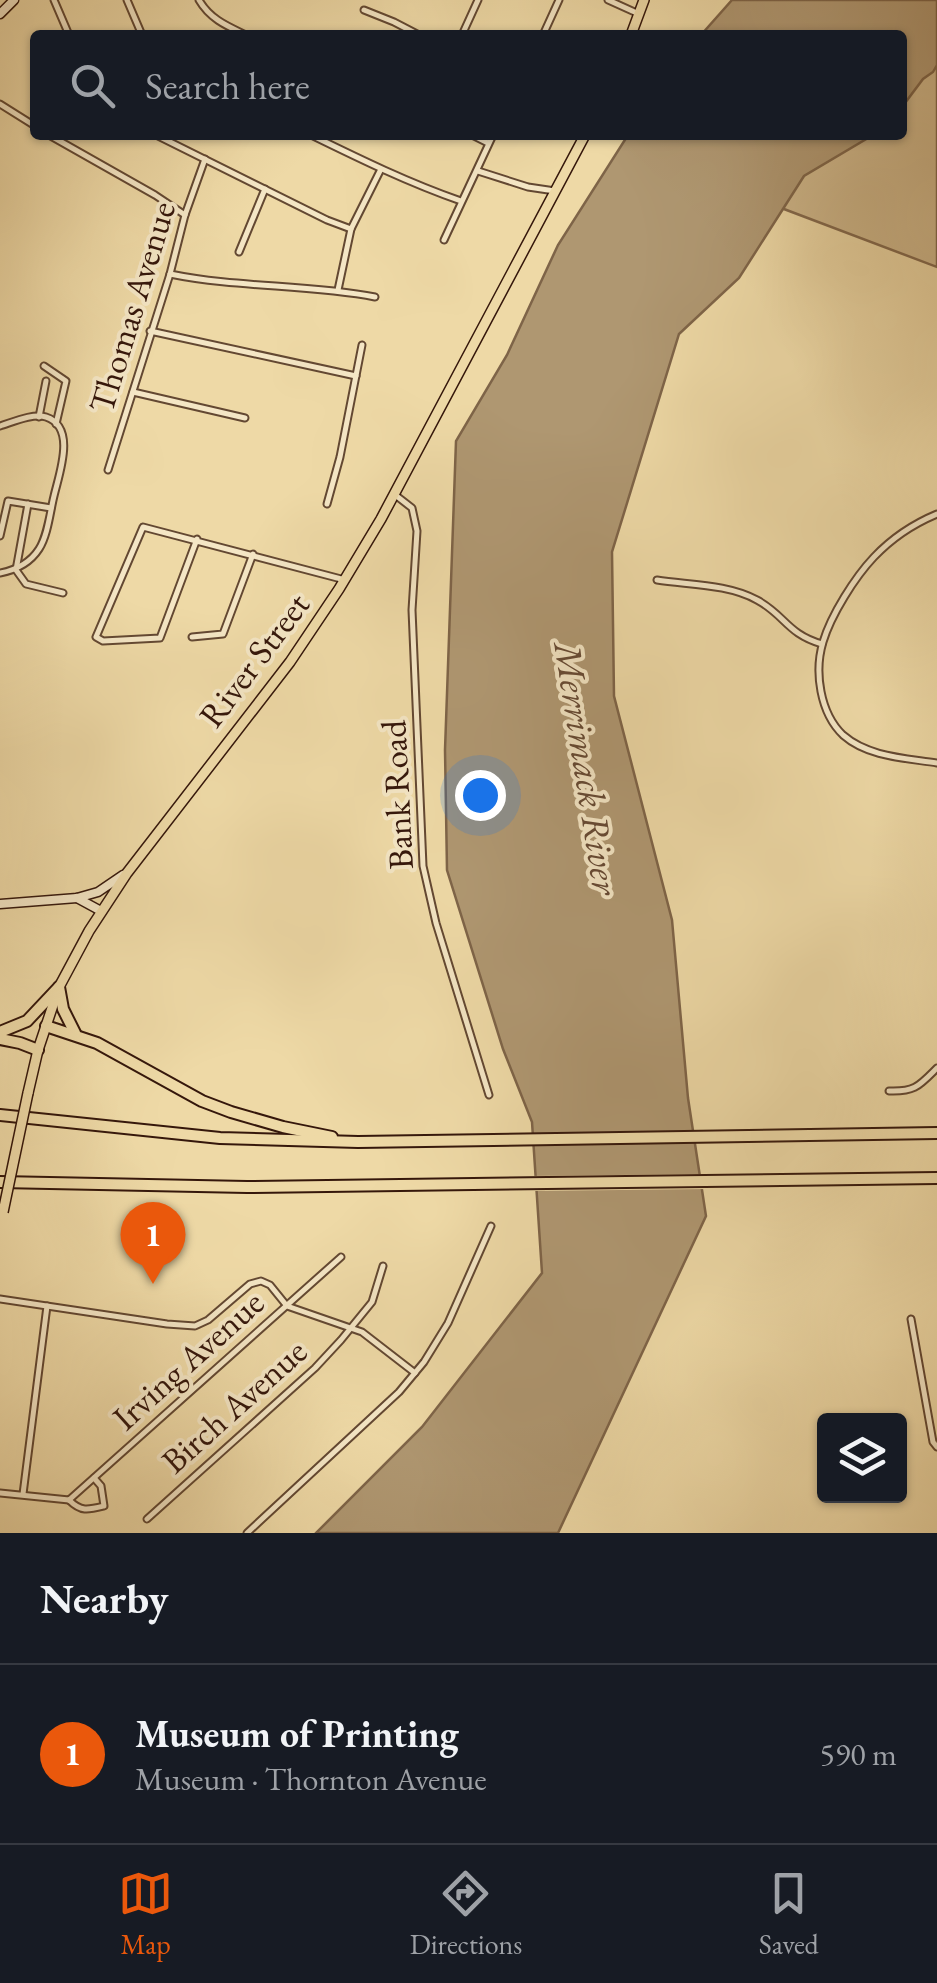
<!DOCTYPE html>
<meta charset="utf-8">
<style>
body{margin:0;font-family:"EB Garamond",serif;background:#20242c;color:#f1f3f6}
.controls{position:absolute;right:30px;bottom:30px;display:grid;overflow:hidden;border-radius:10px;box-shadow:0 2px 8px #0004}
.controls button{width:90px;height:90px;display:grid;place-items:center;padding:0;border:0;border-bottom:2px solid #363941;background:#171b24;color:#f1f3f6;font:50px sans-serif}
.you{position:absolute;left:480px;top:795px;width:35px;height:35px;margin:-25px;border:8px solid #fff;border-radius:50%;background:#1a73e8;box-shadow:0 0 0 15px #1a73e833}
.badge{display:grid;place-items:center;width:65px;height:65px;border-radius:50%;background:#ea580c;color:#fff;font-size:32px;font-weight:700}
.pin{position:absolute;translate:-50% -82px;filter:drop-shadow(0 2px 5px #0008)}
.pin::after{content:'';position:absolute;top:52px;width:35px;height:30px;background:inherit;clip-path:polygon(0 0,100% 0,50% 100%)}
.list{margin:0;padding:0;list-style:none}
h2{display:flex;justify-content:space-between;align-items:center;height:130px;margin:0;padding:0 40px;font-size:42px}
h2 small{font-size:32px;font-weight:400;color:#9ea1a6}
.list li{display:grid;grid-template-columns:65px 1fr auto;gap:30px;align-items:center;box-sizing:border-box;height:180px;padding:0 40px;border-top:2px solid #363941}
.list b{display:block;font-size:38px;white-space:nowrap}
.list p{margin:0;font-size:32px;white-space:nowrap;color:#9ea1a6}
.list em{font-size:32px;font-style:normal;color:#9ea1a6}
.icon{flex:none;width:55px;height:55px;fill:none;stroke:currentColor;stroke-width:2;stroke-linecap:round;stroke-linejoin:round}
.map{position:relative;flex:none;width:937px;height:1533px;overflow:hidden}
.search{position:absolute;background:#171b24;box-shadow:0 2px 8px #0004;left:30px;right:30px;top:30px;height:110px;display:flex;align-items:center;gap:25px;box-sizing:border-box;padding:0 35px;border-radius:10px;color:#9ea1a6;font-size:38px}
.sheet{height:310px;background:#171b24}
nav{display:flex;justify-content:space-around;align-items:center;box-sizing:border-box;height:140px;border-top:2px solid #363941;background:#171b24;font-size:28px;color:#9ea1a6}
nav a{display:grid;justify-items:center;gap:5px}
nav .on{color:#ea580c}
.map>svg:first-child{display:block}
.green{fill:#cfb88c;stroke:#82684c;stroke-width:2.5}
.water{fill:#af9771;stroke:#7e6448;stroke-width:2.5}
.pier{fill:#eed9a6}
.lines{fill:none;stroke-linecap:round;stroke-linejoin:round}
.street-casing{stroke:#634832;stroke-width:9}
.secondary-casing{stroke:#35170b;stroke-width:11}
.primary-casing{stroke:#35170b;stroke-width:12}
.highway-casing{stroke:#35170b;stroke-width:14}
.street{stroke:#f4e6c5;stroke-width:5}
.secondary{stroke:#f4e6c5;stroke-width:8}
.primary{stroke:#eed9a6;stroke-width:9}
.highway{stroke:#eed9a6;stroke-width:10}
.primary-bridge-casing{stroke:#35170b;stroke-width:12;stroke-linecap:butt}
.primary-bridge{stroke:#eed9a6;stroke-width:9}
.labels{text-anchor:middle;stroke-width:8;stroke-linejoin:round;paint-order:stroke}
.street-label{font-size:35px;fill:#35170b;stroke:#f4e6c5}
.water-label{font-size:38px;font-style:italic;fill:#664a34;stroke:#f4e6c5}
</style>
<div class="map">
<svg width="937" height="1533" viewBox="0 0 937 1533">
<rect width="100%" height="100%" fill="#eed9a6"/>
<filter id="stains"><feTurbulence type="fractalNoise" baseFrequency=".002" numOctaves="4"/><feColorMatrix values="0 0 0 0 .2 0 0 0 0 .09 0 0 0 0 .02 0 0 0 .5 -.17"/></filter>
<radialGradient id="worn" r=".72"><stop offset=".6" stop-color="#630" stop-opacity="0"/><stop offset="1" stop-color="#630" stop-opacity=".3"/></radialGradient>
<!-- green -->
<path class="green" d="M 937,41 L 937,267 L 776,206 L 799,169 L 854,135 L 902,135 L 902,82 Z"/>
<!-- water -->
<g class="water">
<path d="M 732,0 L 937,0 L 937,65 L 933,72 L 923,79 L 902,107 L 902,35 L 701,35 Z"/>
<path d="M 628,135 L 873,135 L 804,176 L 739,278 L 679,334 L 612,552 L 614,696 L 672,920 L 688,1098 L 706,1216 L 558,1533 L 316,1533 L 422,1427 L 542,1273 L 532,1122 L 503,1049 L 447,870 L 445,750 L 456,441 L 507,355 L 558,245 Z"/>
</g>
<!-- pier -->
<path class="pier" d="M 705,1174 L 707,1189 L 531,1191 L 530,1176 Z"/>
<g class="lines">
<defs>
<g id="street">
<path d="M 54,0 L 69,35"/>
<path d="M 127,0 L 142,35"/>
<path d="M 199,0 C 210,19 227,26 246,35"/>
<path d="M 608,0 L 639,14"/>
<path d="M 364,10 L 394,22 L 419,35"/>
<path d="M 462,35 L 478,0"/>
<path d="M 543,35 L 559,0"/>
<path d="M 0,104 L 35,126"/>
<path d="M 49,135 L 155,195 L 185,215"/>
<path d="M 156,135 L 327,220 L 351,229"/>
<path d="M 311,135 C 360,159 409,183 461,201"/>
<path d="M 472,135 L 488,143"/>
<path d="M 478,171 L 528,187 L 555,191"/>
<path d="M 444,240 L 493,135"/>
<path d="M 239,252 L 265,189"/>
<path d="M 170,274 C 238,288 308,284 375,297"/>
<path d="M 338,290 L 351,229 L 380,171"/>
<path d="M 150,331 L 356,376"/>
<path d="M 44,366 L 66,381 L 56,424"/>
<path d="M 133,392 L 245,418"/>
<path d="M 39,417 L 46,381"/>
<path d="M 0,426 C 13,422 33,413 46,417 C 77,427 59,474 54,496 C 50,512 48,535 39,549 C 30,563 16,570 0,573"/>
<path d="M 108,470 L 170,274 L 185,215 L 205,159"/>
<path d="M 394,494 L 412,508 L 417,531 L 412,610 L 423,866 L 436,923 L 489,1095"/>
<path d="M 28,504 L 16,570 L 26,584 L 63,593"/>
<path d="M 327,504 L 340,457 L 362,345"/>
<path d="M 937,514 C 913,524 892,538 874,557 C 855,577 831,615 823,642 C 814,672 820,713 843,735 C 868,757 905,758 937,763"/>
<path d="M 0,536 L 8,501 L 51,508"/>
<path d="M 197,539 L 160,638 L 103,641 L 96,637 L 143,527 L 345,580"/>
<path d="M 657,580 C 689,585 728,584 757,600 C 785,615 787,634 822,644"/>
<path d="M 192,637 L 223,634 L 253,554"/>
<path d="M 889,1091 C 915,1092 919,1086 937,1068"/>
<path d="M 0,1299 L 167,1324 L 195,1326 L 208,1320 L 250,1284 L 261,1281 L 270,1285 L 287,1306 L 362,1332 L 415,1373"/>
<path d="M 911,1319 L 933,1442 L 937,1447"/>
<path d="M 0,1493 L 69,1500"/>
<path d="M 23,1494 L 47,1306"/>
<path d="M 69,1500 L 341,1257"/>
<path d="M 69,1500 C 81,1512 88,1510 104,1506 L 101,1486 L 94,1478"/>
<path d="M 147,1519 L 315,1368 L 341,1340 L 372,1302 L 383,1266"/>
<path d="M 247,1533 L 399,1392 L 424,1362 L 448,1323 L 491,1226"/>
</g>
<g id="secondary">
<path d="M 0,14 L 14,0"/>
<path d="M 77,898 L 101,911"/>
<path d="M 0,904 L 77,898 L 98,892 L 123,875"/>
</g>
<g id="primary">
<path d="M 631,35 L 644,0"/>
<path d="M 28,1093 L 38,1050 L 59,987 L 89,931 L 127,873 L 290,662 L 339,589 L 381,519 L 585,135"/>
</g>
<g id="highway">
<path d="M 59,987 L 63,1009 L 75,1033"/>
<path d="M 46,1026 L 97,1043 L 202,1101 L 231,1112 L 283,1127 L 332,1137"/>
<path d="M 0,1032 L 27,1021 L 59,987"/>
<path d="M 0,1039 L 20,1043 L 38,1050"/>
<path d="M 0,1115 L 220,1138 L 358,1142 L 937,1133"/>
<path d="M 0,1182 L 247,1187 L 937,1178"/>
</g>
</defs>
<!-- street casing -->
<use href="#street" class="street-casing"/>
<!-- secondary casing -->
<use href="#secondary" class="secondary-casing"/>
<!-- primary casing -->
<use href="#primary" class="primary-casing"/>
<!-- highway casing -->
<use href="#highway" class="highway-casing"/>
<!-- street -->
<use href="#street" class="street"/>
<!-- secondary -->
<use href="#secondary" class="secondary"/>
<!-- primary -->
<use href="#primary" class="primary"/>
<!-- highway -->
<use href="#highway" class="highway"/>
<defs>
<path id="primary-bridge" d="M 3,1212 L 28,1093"/>
</defs>
<!-- primary-bridge casing -->
<use href="#primary-bridge" class="primary-bridge-casing"/>
<!-- primary-bridge -->
<use href="#primary-bridge" class="primary-bridge"/>
</g>
<g class="labels">
<!-- street labels -->
<g class="street-label">
<text transform="translate(132 307) rotate(-73)" y="12">Thomas Avenue</text>
<text transform="translate(254 660) rotate(-53)" y="12">River Street</text>
<text transform="translate(397 795) rotate(-93)" y="12">Bank Road</text>
<text transform="translate(188 1360) rotate(-42)" y="12">Irving Avenue</text>
<text transform="translate(234 1406) rotate(-42)" y="12">Birch Avenue</text>
</g>
<!-- water labels -->
<g class="water-label">
<text transform="translate(587 768) rotate(81)" y="13">Merrimack River</text>
</g>
</g>
<rect width="100%" height="100%" filter="url(#stains)"/>
<rect width="100%" height="100%" fill="url(#worn)"/>
</svg>
<div class="controls">
<button><svg class="icon" aria-label="layers" viewBox="0 0 24 24"><path d="M12 4l9 5-9 5-9-5zM3 14l9 5 9-5"/></svg></button>
</div>
<div class="you"></div>
<div class="pin badge" style="left:153px;top:1284px">1</div>
<div class="search"><svg class="icon" aria-label="search" viewBox="0 0 24 24"><circle cx="10" cy="10" r="6"/><path d="M15 15l6 6"/></svg>Search here</div>
</div>
<section class="sheet">
<h2>Nearby<small></small></h2>
<ul class="list">
<li><span class="badge">1</span><div><b>Museum of Printing</b><p>Museum · Thornton Avenue</p></div><em>590 m</em></li>
</ul>
</section>
<nav>
<a class="on"><svg class="icon" aria-label="map" viewBox="0 0 24 24"><path d="M3 6l6-2 6 2 6-2v14l-6 2-6-2-6 2zM9 4v14M15 6v14"/></svg>Map</a>
<a><svg class="icon" aria-label="directions" viewBox="0 0 24 24"><path d="M12 3l9 9-9 9-9-9zM9 14v-3h6M13 9l2 2-2 2"/></svg>Directions</a>
<a><svg class="icon" aria-label="saved" viewBox="0 0 24 24"><path d="M7 4h10v16l-5-4-5 4z"/></svg>Saved</a>
</nav>
